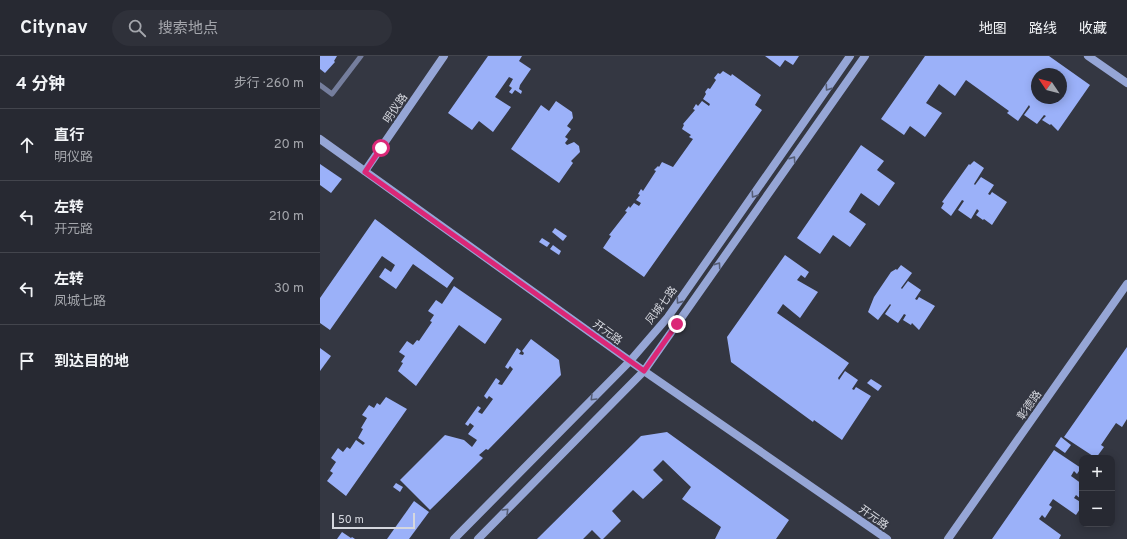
<!DOCTYPE html>
<html lang="zh">
<meta charset="utf-8">
<style>
body{margin:0;font-family:Overpass,"Noto Sans SC",sans-serif;background:#2f313a;color:#f1f3f6}
.controls{position:absolute;right:12px;bottom:12px;display:grid;overflow:hidden;border-radius:8px;box-shadow:0 2px 10px #0003}
.controls button{width:36px;height:36px;display:grid;place-items:center;padding:0;border:0;border-bottom:1px solid #43454d;background:#272932;color:#f1f3f6;font:20px sans-serif}
.compass{position:absolute;left:711px;top:12px;width:36px;height:36px;border-radius:50%;background:#272932;box-shadow:0 2px 10px #0003;rotate:305deg}
.scale{position:absolute;left:12px;bottom:10px;width:83px;box-sizing:border-box;padding-left:4px;border:2px solid #d5d7de;border-top:0;font-size:11px;line-height:14px;white-space:nowrap;color:#d5d7de;-webkit-text-stroke:3px #343742;paint-order:stroke}
.stop{position:absolute;width:12px;height:12px;margin:-9px;border:3px solid #db2777;border-radius:50%;background:#fff}
.stop.end{background:#db2777;border-color:#fff;box-shadow:0 1px 4px #0008}
.list{margin:0;padding:0;list-style:none}
h2{display:flex;justify-content:space-between;align-items:center;height:52px;margin:0;padding:0 16px;font-size:17px}
h2 small{font-size:13px;font-weight:400;color:#a4a6ac}
.list li{display:grid;grid-template-columns:26px 1fr auto;gap:12px;align-items:center;box-sizing:border-box;height:72px;padding:0 16px;border-top:1px solid #43454d}
.list b{display:block;font-size:15px;white-space:nowrap}
.list p{margin:0;font-size:13px;white-space:nowrap;color:#a4a6ac}
.list em{font-size:13px;font-style:normal;color:#a4a6ac}
.icon{flex:none;width:22px;height:22px;fill:none;stroke:currentColor;stroke-width:2;stroke-linecap:round;stroke-linejoin:round}
.map{position:relative;flex:none;width:807px;height:483px;overflow:hidden}
header{display:flex;align-items:center;gap:24px;box-sizing:border-box;height:56px;padding:0 20px;background:#272932;border-bottom:1px solid #43454d}
header strong{font-size:19px}
nav{display:flex;gap:22px;margin-inline-start:auto;font-size:14px}
.search{width:280px;height:36px;background:#2f313a;display:flex;align-items:center;gap:10px;box-sizing:border-box;padding:0 14px;border-radius:22px;color:#a4a6ac;font-size:15px}
main{display:flex}
aside{flex:1;background:#272932}
.map>svg:first-child{display:block}
.building{fill:#9bb1f9;fill-rule:evenodd}
.lines{fill:none;stroke-linecap:round;stroke-linejoin:round}
.lane{stroke:#757e9d;stroke-width:5}
.secondary{stroke:#96a6d6;stroke-width:8}
.oneway{stroke:#565e76}
.route{stroke:#db2777;stroke-width:5}
.labels{text-anchor:middle;stroke-width:4;stroke-linejoin:round;paint-order:stroke}
.street-label{font-size:11px;fill:#d5d7de;stroke:#343742}
</style>
<header>
<strong>Citynav</strong>
<div class="search"><svg class="icon" aria-label="search" viewBox="0 0 24 24"><circle cx="10" cy="10" r="6"/><path d="M15 15l6 6"/></svg>搜索地点</div>
<nav><a>地图</a><a>路线</a><a>收藏</a></nav>
</header>
<main>
<aside>
<h2>4 分钟<small>步行 · 260 m</small></h2>
<ul class="list">
<li><svg class="icon" aria-label="ahead" viewBox="0 0 24 24"><path d="M12 20V5M6 11l6-6 6 6"/></svg><div><b>直行</b><p>明仪路</p></div><em>20 m</em></li>
<li><svg class="icon" aria-label="left" viewBox="0 0 24 24"><path d="M17 20v-9H6M10 6l-5 5 5 5"/></svg><div><b>左转</b><p>开元路</p></div><em>210 m</em></li>
<li><svg class="icon" aria-label="left" viewBox="0 0 24 24"><path d="M17 20v-9H6M10 6l-5 5 5 5"/></svg><div><b>左转</b><p>凤城七路</p></div><em>30 m</em></li>
<li><svg class="icon" aria-label="arrive" viewBox="0 0 24 24"><path d="M6 21V4h12l-3 4 3 4H6"/></svg><div><b>到达目的地</b></div></li>
</ul>
</aside>
<div class="map">
<svg width="807" height="483" viewBox="0 0 807 483">
<rect width="100%" height="100%" fill="#343742"/>
<!-- building -->
<g class="building">
<path d="M 0,0 L 17,0 L 14,5 L 15,6 L 5,17 L 0,13 Z"/>
<path d="M 168,0 L 202,0 L 199,5 L 211,13 L 200,29 L 199,33 L 202,35 L 201,38 L 195,34 L 192,38 L 189,36 L 192,32 L 189,30 L 193,23 L 189,21 L 175,41 L 191,51 L 173,76 L 159,65 L 152,74 L 128,57 Z"/>
<path d="M 445,0 L 479,0 L 473,9 L 465,4 L 460,11 Z"/>
<path d="M 605,0 L 729,0 L 770,29 L 738,75 L 731,68 L 730,69 L 722,64 L 726,60 L 724,59 L 717,68 L 704,59 L 710,51 L 709,49 L 698,65 L 687,57 L 689,55 L 646,24 L 635,40 L 619,28 L 606,47 L 622,57 L 605,81 L 590,70 L 584,79 L 561,63 ZM 717,18 L 741,18 L 741,42 L 717,42 Z"/>
<path d="M 403,15 L 411,20 L 412,18 L 441,39 L 435,49 L 442,54 L 324,221 L 283,192 L 291,180 L 289,179 L 307,156 L 305,155 L 309,150 L 310,152 L 314,147 L 319,150 L 321,147 L 316,144 L 320,139 L 318,138 L 321,133 L 323,135 L 336,115 L 334,114 L 338,110 L 339,111 L 342,106 L 353,111 L 373,83 L 369,81 L 371,79 L 362,73 L 364,69 L 363,68 L 375,54 L 373,53 L 376,48 L 378,50 L 382,45 L 389,50 L 390,48 L 383,43 L 386,38 L 385,36 L 388,32 L 390,33 L 396,24 L 394,22 L 398,17 L 400,18 Z"/>
<path d="M 236,45 L 252,56 L 253,62 L 247,70 L 251,73 L 245,81 L 248,83 L 245,87 L 247,89 L 254,86 L 259,90 L 260,96 L 251,105 L 253,107 L 239,127 L 191,93 L 221,49 L 229,55 Z"/>
<path d="M 541,89 L 564,105 L 557,114 L 575,127 L 559,150 L 541,137 L 529,156 L 546,168 L 530,191 L 513,179 L 500,198 L 477,182 Z"/>
<path d="M 654,105 L 664,112 L 654,128 L 655,129 L 661,121 L 674,129 L 668,138 L 670,139 L 672,136 L 687,146 L 672,169 L 664,163 L 663,164 L 656,159 L 659,155 L 657,153 L 651,163 L 638,154 L 644,145 L 642,144 L 631,160 L 621,152 L 624,147 L 622,146 L 649,108 L 650,109 Z"/>
<path d="M 0,108 L 22,123 L 11,137 L 0,129 Z"/>
<path d="M 55,163 L 134,222 L 127,232 L 93,208 L 76,233 L 59,221 L 65,212 L 71,216 L 75,209 L 62,200 L 10,274 L 0,267 L 0,242 Z"/>
<path d="M 235,172 L 247,180 L 243,185 L 232,176 Z"/>
<path d="M 222,182 L 230,187 L 227,191 L 219,186 Z"/>
<path d="M 233,189 L 241,195 L 239,199 L 230,193 Z"/>
<path d="M 465,199 L 489,216 L 485,222 L 481,219 L 477,224 L 498,236 L 480,262 L 463,248 L 457,257 L 529,307 L 518,322 L 519,324 L 525,315 L 538,324 L 532,333 L 534,334 L 536,331 L 551,340 L 522,384 L 494,364 L 493,366 L 411,306 L 407,281 Z"/>
<path d="M 581,209 L 592,217 L 581,232 L 582,233 L 588,225 L 601,234 L 595,243 L 597,244 L 599,241 L 615,250 L 599,274 L 592,267 L 591,269 L 583,264 L 586,259 L 584,258 L 578,267 L 565,258 L 571,249 L 570,248 L 558,264 L 548,256 L 554,241 L 571,216 L 576,213 L 577,214 Z"/>
<path d="M 134,230 L 182,263 L 165,288 L 139,269 L 96,330 L 78,315 L 83,307 L 81,306 L 85,300 L 79,296 L 87,285 L 93,289 L 97,284 L 99,285 L 112,266 L 110,265 L 114,259 L 108,255 L 116,244 L 122,248 Z"/>
<path d="M 211,283 L 239,304 L 241,319 L 168,394 L 166,393 L 159,399 L 163,402 L 110,454 L 80,424 L 125,379 L 144,384 L 152,391 L 157,384 L 148,378 L 154,370 L 150,367 L 148,370 L 145,368 L 158,350 L 161,352 L 158,356 L 162,358 L 173,343 L 169,340 L 167,343 L 164,340 L 176,322 L 180,325 L 178,328 L 182,329 L 193,313 L 190,310 L 188,313 L 185,311 L 197,292 L 201,295 L 199,298 L 203,299 L 204,297 L 202,295 Z"/>
<path d="M 807,291 L 807,363 L 802,371 L 796,367 L 781,389 L 784,391 L 776,402 L 744,381 Z"/>
<path d="M 0,292 L 11,300 L 0,315 Z"/>
<path d="M 551,323 L 562,330 L 558,335 L 547,327 Z"/>
<path d="M 66,341 L 87,353 L 26,440 L 7,425 L 13,417 L 10,415 L 16,406 L 11,402 L 18,392 L 23,396 L 27,391 L 30,393 L 36,384 L 43,389 L 45,387 L 38,382 L 43,373 L 41,372 L 47,362 L 42,359 L 49,349 L 54,352 L 57,347 L 60,349 Z"/>
<path d="M 347,376 L 469,464 L 456,483 L 395,483 L 401,471 L 362,443 L 371,431 L 343,404 L 333,414 L 343,424 L 323,443 L 313,434 L 292,455 L 301,465 L 283,483 L 281,483 L 272,474 L 263,483 L 217,483 L 321,380 Z"/>
<path d="M 741,381 L 751,389 L 745,397 L 735,390 Z"/>
<path d="M 734,394 L 761,412 L 757,418 L 754,415 L 751,420 L 762,428 L 762,444 L 756,439 L 754,442 L 762,447 L 762,450 L 756,459 L 733,443 L 729,449 L 732,451 L 725,462 L 722,459 L 719,463 L 741,479 L 739,483 L 672,483 Z"/>
<path d="M 76,427 L 83,431 L 80,436 L 73,431 Z"/>
<path d="M 94,445 L 109,456 L 89,483 L 67,483 Z"/>
<path d="M 22,476 L 31,482 L 32,481 L 35,483 L 17,483 Z"/>
</g>
<g class="lines">
<!-- lane -->
<path class="lane" d="M 0,29 L 12,38 L 41,0"/>
<!-- secondary -->
<g class="secondary">
<path d="M 768,0 L 807,27"/>
<path d="M 0,83 L 324,315 L 567,483"/>
<path d="M 45,115 L 124,0"/>
<path d="M 134,483 L 310,305 L 348,261 L 530,0"/>
<path d="M 158,483 L 324,315 L 545,0"/>
<path d="M 628,483 L 807,228"/>
</g>
</g>
<!-- one-way arrows -->
<defs><path id="oneway-chevron" d="M-2-3.5L2.5 0L-2 3.5" fill="none" stroke-width="1.6" stroke-linecap="round" stroke-linejoin="round"/></defs>
<g class="oneway">
<use href="#oneway-chevron" transform="translate(508 32) rotate(125)"/>
<use href="#oneway-chevron" transform="translate(473 103) rotate(-55)"/>
<use href="#oneway-chevron" transform="translate(434 139) rotate(125)"/>
<use href="#oneway-chevron" transform="translate(398 209) rotate(-55)"/>
<use href="#oneway-chevron" transform="translate(359 245) rotate(125)"/>
<use href="#oneway-chevron" transform="translate(273 342) rotate(135)"/>
<use href="#oneway-chevron" transform="translate(186 455) rotate(-45)"/>
</g>
<g class="lines">
<!-- route -->
<path class="route" d="M 61,92 L 45,116 L 324,315 L 357,268"/>
</g>
<g class="labels">
<!-- street labels -->
<g class="street-label">
<text transform="translate(75 52) rotate(-56)" y="4">明仪路</text>
<text transform="translate(341 249) rotate(-53)" y="4">凤城七路</text>
<text transform="translate(288 276) rotate(36)" y="4">开元路</text>
<text transform="translate(709 349) rotate(-55)" y="4">彰德路</text>
<text transform="translate(554 461) rotate(35)" y="4">开元路</text>
</g>
</g>
</svg>
<div class="controls">
<button>+</button>
<button>−</button>
</div>
<svg class="compass" viewBox="-18 -18 36 36"><path d="M0-13l5 13h-10z" fill="#e53935"/><path d="M0 13l5-13h-10z" fill="#a4a6ac"/></svg>
<div class="scale">50 m</div>
<div class="stop" style="left:61px;top:92px"></div>
<div class="stop end" style="left:357px;top:268px"></div>
</div>
</main>
